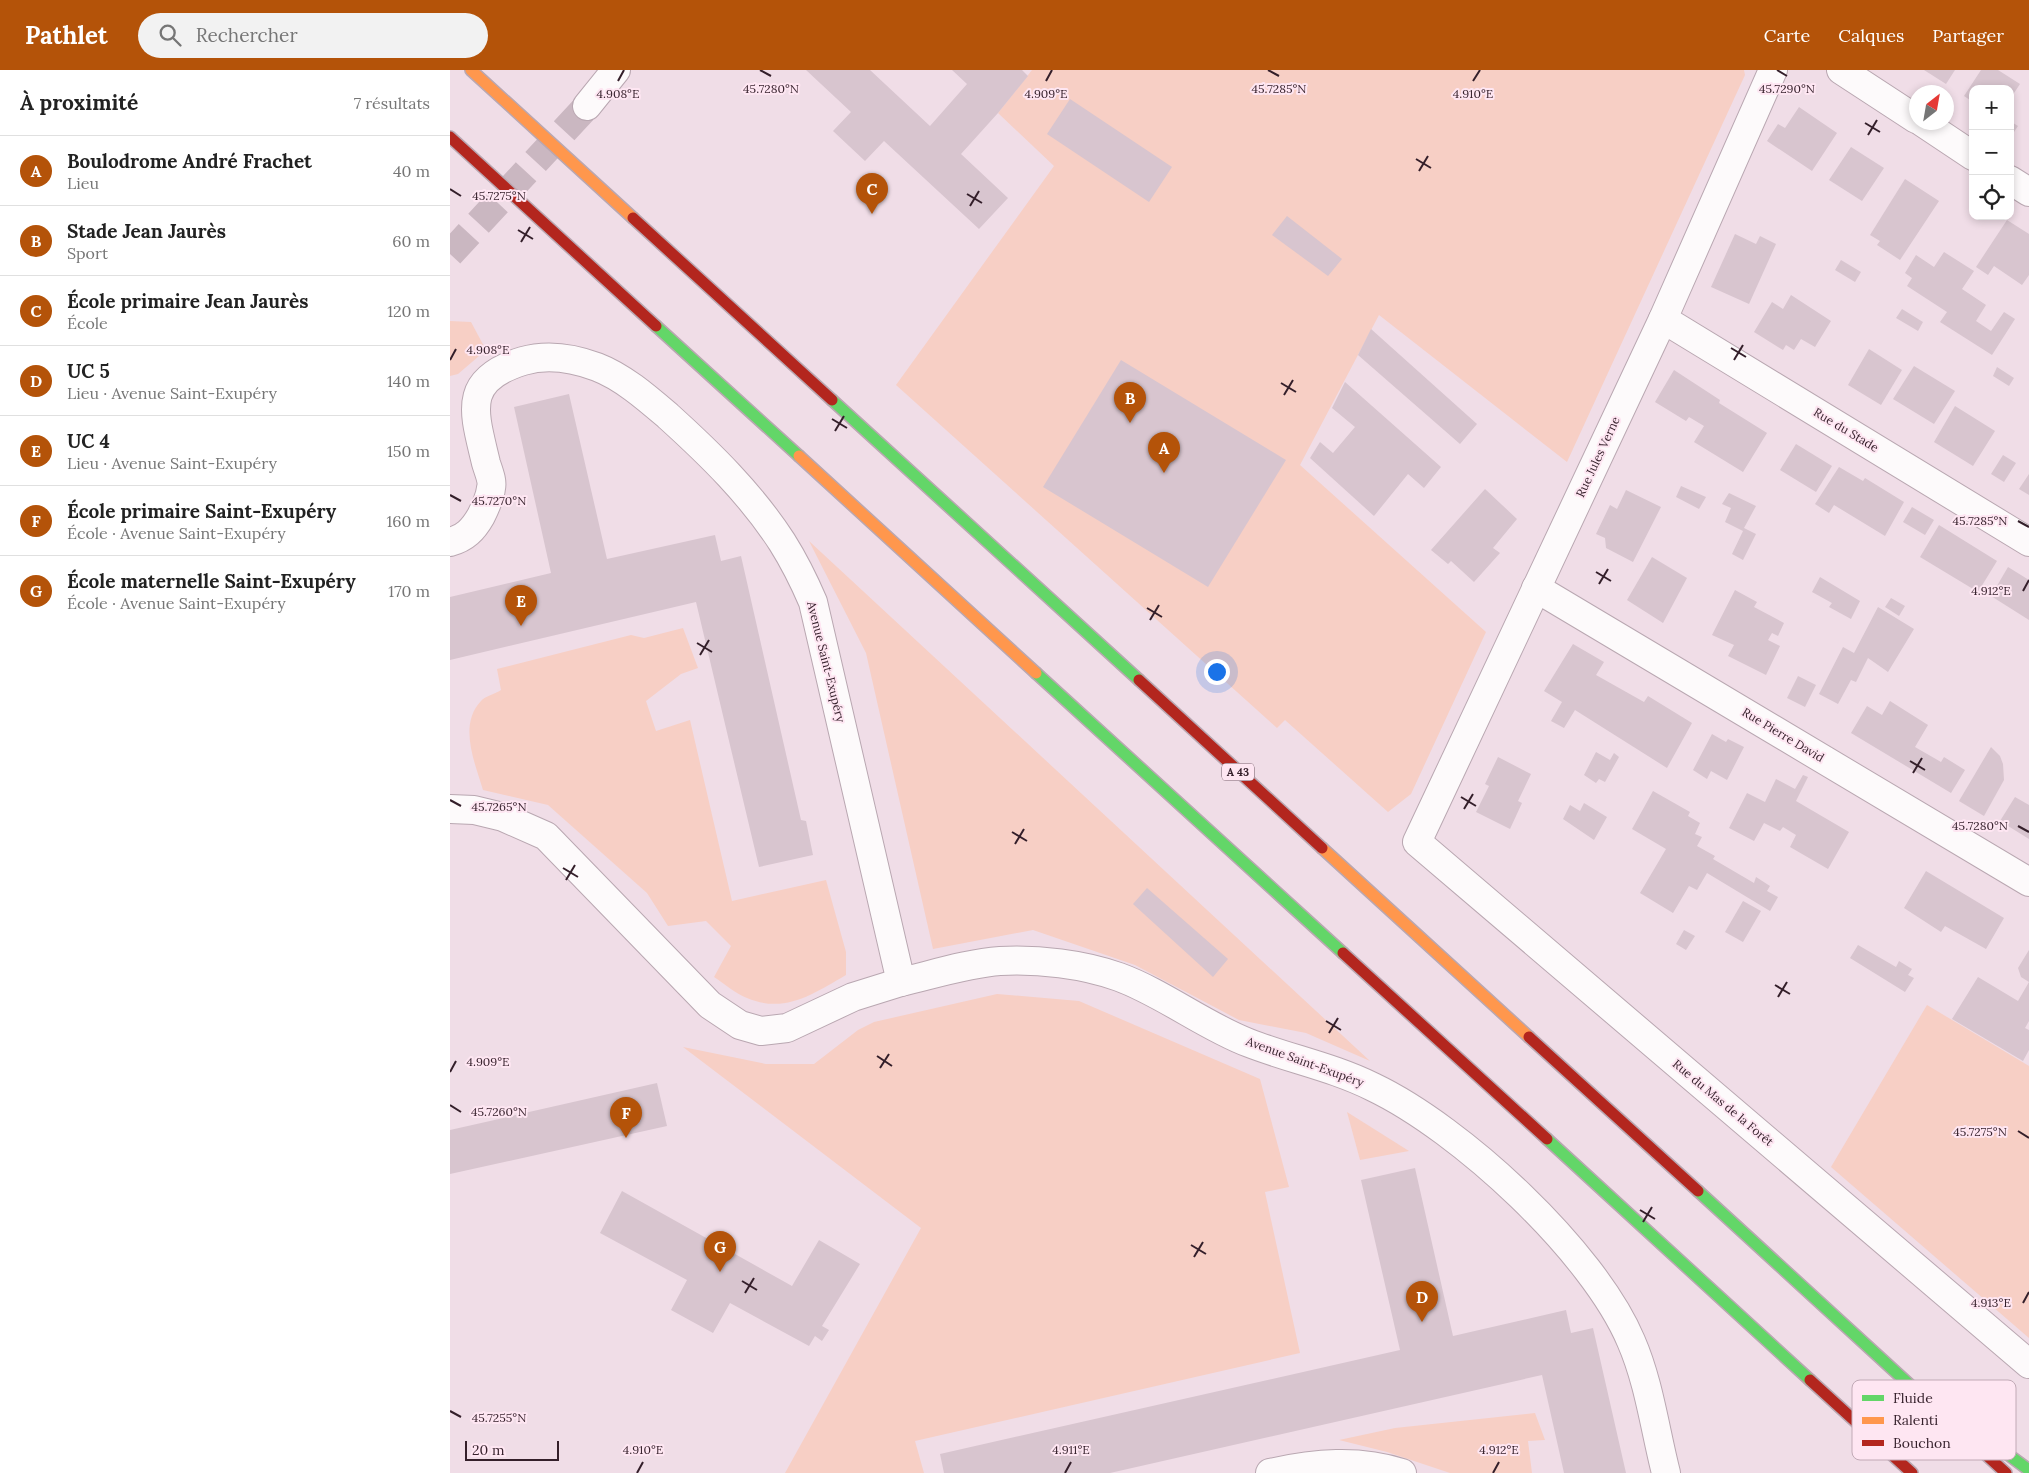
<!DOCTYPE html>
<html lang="fr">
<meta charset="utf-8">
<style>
body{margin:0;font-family:Lora,serif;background:#f2f2f2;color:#222}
.controls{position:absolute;right:15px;top:15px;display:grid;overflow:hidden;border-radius:10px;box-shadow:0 2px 8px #0003}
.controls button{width:45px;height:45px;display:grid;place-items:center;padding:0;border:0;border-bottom:1px solid #e0e0e0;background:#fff;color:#222;font:25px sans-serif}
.compass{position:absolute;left:1459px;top:15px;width:45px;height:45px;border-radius:50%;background:#fff;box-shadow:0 2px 8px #0003;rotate:31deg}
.scale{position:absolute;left:15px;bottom:12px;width:94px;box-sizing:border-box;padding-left:5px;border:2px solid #341f2a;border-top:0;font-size:14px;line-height:18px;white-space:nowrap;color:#341f2a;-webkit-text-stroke:4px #fee6f2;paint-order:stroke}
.you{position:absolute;left:766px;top:601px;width:18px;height:18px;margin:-12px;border:4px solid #fff;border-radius:50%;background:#1a73e8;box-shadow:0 0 0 8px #1a73e833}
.badge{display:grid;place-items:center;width:32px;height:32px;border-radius:50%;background:#b45309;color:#fff;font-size:16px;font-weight:700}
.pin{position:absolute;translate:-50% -41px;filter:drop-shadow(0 1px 2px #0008)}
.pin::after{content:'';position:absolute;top:26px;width:18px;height:15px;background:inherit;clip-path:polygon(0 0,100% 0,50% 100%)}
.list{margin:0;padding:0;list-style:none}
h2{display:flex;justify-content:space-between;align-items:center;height:65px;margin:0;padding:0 20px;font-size:21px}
h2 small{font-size:16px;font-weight:400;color:#767676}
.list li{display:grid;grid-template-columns:32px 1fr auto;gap:15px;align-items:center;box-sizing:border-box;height:70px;padding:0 20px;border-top:1px solid #e0e0e0}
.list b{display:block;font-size:19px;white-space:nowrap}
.list p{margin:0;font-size:16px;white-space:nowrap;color:#767676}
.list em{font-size:16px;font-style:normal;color:#767676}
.icon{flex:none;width:28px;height:28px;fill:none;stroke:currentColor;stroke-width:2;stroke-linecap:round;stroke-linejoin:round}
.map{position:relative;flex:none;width:1579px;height:1403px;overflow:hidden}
header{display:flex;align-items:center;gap:30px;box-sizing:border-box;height:70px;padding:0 25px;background:#b45309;color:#fff}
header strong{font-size:24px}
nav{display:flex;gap:28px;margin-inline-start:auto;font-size:18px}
.search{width:350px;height:45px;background:#f2f2f2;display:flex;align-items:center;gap:12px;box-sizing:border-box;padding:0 18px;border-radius:28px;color:#767676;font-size:19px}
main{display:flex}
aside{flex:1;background:#fff}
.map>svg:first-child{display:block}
.green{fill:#f7cfc5}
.building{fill:#d8c5cf}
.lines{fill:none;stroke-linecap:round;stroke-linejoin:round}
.street-tunnel{stroke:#cab7c1;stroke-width:28;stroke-dasharray:28 14;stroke-linecap:butt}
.street-casing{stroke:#b9a7b1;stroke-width:30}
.fast-casing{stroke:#b9a7b1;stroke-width:14}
.slow-casing{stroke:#b9a7b1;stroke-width:14}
.jam-casing{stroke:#b9a7b1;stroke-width:14}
.street{stroke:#fdfafb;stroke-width:28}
.fast{stroke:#63d668;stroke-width:11}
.slow{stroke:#ff974d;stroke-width:11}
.jam{stroke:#b3261e;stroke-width:11}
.ticks{fill:none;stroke:#341f2a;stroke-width:2}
.labels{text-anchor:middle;stroke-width:4;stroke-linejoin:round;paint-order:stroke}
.shield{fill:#fee6f2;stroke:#715b66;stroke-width:1}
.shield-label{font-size:11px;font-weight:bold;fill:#341f2a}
.street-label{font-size:12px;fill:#341f2a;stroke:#fee6f2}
.key{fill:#fee6f2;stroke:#c1aab6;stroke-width:1}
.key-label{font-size:14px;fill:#341f2a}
.ticks-label{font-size:12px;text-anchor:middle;fill:#341f2a;stroke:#fee6f2;stroke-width:4;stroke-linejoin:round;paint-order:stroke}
</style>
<header>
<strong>Pathlet</strong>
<div class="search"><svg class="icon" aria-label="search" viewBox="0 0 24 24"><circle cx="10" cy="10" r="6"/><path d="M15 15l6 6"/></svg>Rechercher</div>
<nav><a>Carte</a><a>Calques</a><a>Partager</a></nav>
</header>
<main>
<aside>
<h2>À proximité<small>7 résultats</small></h2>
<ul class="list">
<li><span class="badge">A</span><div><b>Boulodrome André Frachet</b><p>Lieu</p></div><em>40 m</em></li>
<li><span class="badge">B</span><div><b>Stade Jean Jaurès</b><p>Sport</p></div><em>60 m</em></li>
<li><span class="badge">C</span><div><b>École primaire Jean Jaurès</b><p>École</p></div><em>120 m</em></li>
<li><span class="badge">D</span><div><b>UC 5</b><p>Lieu · Avenue Saint-Exupéry</p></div><em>140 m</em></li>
<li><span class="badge">E</span><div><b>UC 4</b><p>Lieu · Avenue Saint-Exupéry</p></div><em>150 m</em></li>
<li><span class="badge">F</span><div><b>École primaire Saint-Exupéry</b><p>École · Avenue Saint-Exupéry</p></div><em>160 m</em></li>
<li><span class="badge">G</span><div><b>École maternelle Saint-Exupéry</b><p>École · Avenue Saint-Exupéry</p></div><em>170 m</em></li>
</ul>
</aside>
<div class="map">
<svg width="1579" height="1403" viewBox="0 0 1579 1403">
<rect width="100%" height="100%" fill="#f0dde7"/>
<!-- green -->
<g class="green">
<path d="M 582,0 L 1294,0 L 1295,5 L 1117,392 L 929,245 L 850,395 L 1036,562 L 961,724 L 938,742 L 835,650 L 827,658 L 446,315 L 604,96 L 548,43 Z"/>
<path d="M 0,251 L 21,252 L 36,280 L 8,304 L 0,306 Z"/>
<path d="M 359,471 L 920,991 L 856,963 L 789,950 L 685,895 L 583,860 L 483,879 L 416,583 Z"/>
<path d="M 233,558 L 248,598 L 231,604 L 196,631 L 206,661 L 240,650 L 282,831 L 376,810 L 396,882 L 396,905 C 363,924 335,944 297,928 C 286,924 275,914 264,907 L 281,876 L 256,851 L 218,856 L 197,823 L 98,735 L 33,720 C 25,693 8,655 31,631 C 35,626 45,624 51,620 L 47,599 L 181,565 L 194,568 Z"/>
<path d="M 547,924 L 629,931 L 810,1009 L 839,1117 L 815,1122 L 850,1283 L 465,1371 L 474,1403 L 335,1403 L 471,1158 L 233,977 L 316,994 L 364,994 L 408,960 L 424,952 Z"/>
<path d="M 1477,935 L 1579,996 L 1579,1268 L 1381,1097 Z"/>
<path d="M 897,1042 L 959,1081 L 910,1090 Z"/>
<path d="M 1085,1343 L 1095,1370 L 1078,1371 L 1082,1403 L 1000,1403 L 937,1382 L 889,1370 L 945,1358 Z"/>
</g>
<!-- building -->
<g class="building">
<path d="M 356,0 L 420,0 L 480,56 L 517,14 L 502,0 L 572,0 L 578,6 L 548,43 L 511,84 L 558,128 L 529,159 L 434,71 L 415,91 L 383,61 L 401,42 Z"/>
<path d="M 1474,0 L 1505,0 L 1496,14 Z"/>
<path d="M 1531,0 L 1548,0 L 1570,14 L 1560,29 L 1560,19 L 1523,19 L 1523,32 L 1514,26 Z"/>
<path d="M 620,29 L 722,97 L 699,132 L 597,64 Z"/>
<path d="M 1349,37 L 1387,63 L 1362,101 L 1317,71 L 1328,54 L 1335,58 Z"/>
<path d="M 1560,51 L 1568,56 L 1560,68 Z"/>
<path d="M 1401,77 L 1434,98 L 1412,131 L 1379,110 Z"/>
<path d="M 1455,109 L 1489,131 L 1450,190 L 1427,175 L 1430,171 L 1420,165 Z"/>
<path d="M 837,146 L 892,189 L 878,206 L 822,165 Z"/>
<path d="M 1557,150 L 1579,164 L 1579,205 L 1572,215 L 1544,196 L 1538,205 L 1526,197 Z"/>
<path d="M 1285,164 L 1306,174 L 1310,166 L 1326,174 L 1299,234 L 1261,217 Z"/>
<path d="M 1494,182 L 1524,201 L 1512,219 L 1536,235 L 1526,251 L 1541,261 L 1554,242 L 1565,249 L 1542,285 L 1490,252 L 1497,242 L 1457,216 L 1462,208 L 1455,203 L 1466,185 L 1484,197 Z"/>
<path d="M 1391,190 L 1411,202 L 1405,212 L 1385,200 Z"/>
<path d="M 1341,225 L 1381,251 L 1365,277 L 1351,269 L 1344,280 L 1336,275 L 1333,280 L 1304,262 L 1322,232 L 1333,239 Z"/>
<path d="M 1452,239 L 1473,252 L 1468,261 L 1446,248 Z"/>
<path d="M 921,259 L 1027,354 L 1010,374 L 908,285 Z"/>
<path d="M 1419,279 L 1452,300 L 1431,335 L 1398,315 Z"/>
<path d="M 671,290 L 836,390 L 758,517 L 593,417 Z"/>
<path d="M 1464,296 L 1505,321 L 1484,354 L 1443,329 Z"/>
<path d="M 1547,297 L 1564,308 L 1559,316 L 1543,306 Z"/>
<path d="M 1224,300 L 1270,330 L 1269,333 L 1317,363 L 1293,402 L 1244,372 L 1254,356 L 1239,347 L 1236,351 L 1205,332 Z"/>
<path d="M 895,312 L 991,397 L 974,418 L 958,404 L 924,446 L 860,388 L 870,372 L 883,383 L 905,357 L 882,338 Z"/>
<path d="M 119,324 L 157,489 L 265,465 L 271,491 L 291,486 L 351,750 L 356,751 L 363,785 L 309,797 L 246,532 L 0,590 L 0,527 L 101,503 L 64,337 Z"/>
<path d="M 1505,336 L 1545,361 L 1523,396 L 1484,372 Z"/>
<path d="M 1346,374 L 1382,396 L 1366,422 L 1330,400 Z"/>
<path d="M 1553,385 L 1566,393 L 1554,412 L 1541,404 Z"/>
<path d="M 1389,397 L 1413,411 L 1415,408 L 1454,432 L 1435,466 L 1384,435 L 1379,443 L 1365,434 Z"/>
<path d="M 1579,404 L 1579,425 L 1569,419 Z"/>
<path d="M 1231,416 L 1256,427 L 1249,439 L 1226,427 Z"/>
<path d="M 1035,419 L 1067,449 L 1043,478 L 1050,483 L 1024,512 L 1001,491 L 998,494 L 981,480 Z"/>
<path d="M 1176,420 L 1211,437 L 1183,492 L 1156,478 L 1155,468 L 1146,464 L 1160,435 L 1167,439 Z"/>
<path d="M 1279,423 L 1306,436 L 1294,458 L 1306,464 L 1293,490 L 1282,484 L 1293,461 L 1275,452 L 1281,438 L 1272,434 Z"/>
<path d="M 1462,437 L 1484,450 L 1475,465 L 1453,452 Z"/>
<path d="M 1489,455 L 1547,491 L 1528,522 L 1470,487 Z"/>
<path d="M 1202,487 L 1237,508 L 1213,553 L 1177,530 Z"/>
<path d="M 1558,497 L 1579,510 L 1579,550 L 1541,526 Z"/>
<path d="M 1370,507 L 1410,531 L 1401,549 L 1379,537 L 1382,533 L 1362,522 Z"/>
<path d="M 1285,520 L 1307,532 L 1304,537 L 1334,553 L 1328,566 L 1322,563 L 1318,570 L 1330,576 L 1316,605 L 1278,586 L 1284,575 L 1262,565 Z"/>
<path d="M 1441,528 L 1455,536 L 1449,546 L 1435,537 Z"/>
<path d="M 1428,537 L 1464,559 L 1438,602 L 1418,588 L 1406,612 L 1401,610 L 1388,634 L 1369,624 L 1393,577 L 1404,583 Z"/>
<path d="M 1123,574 L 1154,592 L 1146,605 L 1194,632 L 1198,626 L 1242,653 L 1217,698 L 1125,640 L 1114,658 L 1101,651 L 1112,632 L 1094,621 Z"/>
<path d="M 1348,606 L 1366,615 L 1355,637 L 1337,628 Z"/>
<path d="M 1440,631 L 1478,655 L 1465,677 L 1491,692 L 1494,687 L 1515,700 L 1501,723 L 1401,663 L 1417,636 L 1432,645 Z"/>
<path d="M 1262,664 L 1276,672 L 1278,669 L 1294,677 L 1277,710 L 1261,701 L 1257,709 L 1243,700 Z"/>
<path d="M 1541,677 L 1550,686 L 1553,694 L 1554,710 L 1534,746 L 1509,731 Z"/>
<path d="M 1146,682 L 1160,690 L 1164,683 L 1169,687 L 1155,712 L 1149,709 L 1146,713 L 1134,705 Z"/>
<path d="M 1048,687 L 1081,704 L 1068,731 L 1072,733 L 1060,759 L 1026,742 L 1039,716 L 1035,714 Z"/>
<path d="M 1353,705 L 1358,707 L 1346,731 L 1399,762 L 1378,799 L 1340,777 L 1346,765 L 1333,757 L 1330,761 L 1314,753 L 1304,771 L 1279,758 L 1297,723 L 1315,732 L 1326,709 L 1345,719 Z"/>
<path d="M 1203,721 L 1240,742 L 1238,746 L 1250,753 L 1245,764 L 1252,767 L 1247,776 L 1265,786 L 1263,789 L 1304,813 L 1306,807 L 1320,816 L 1317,821 L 1328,827 L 1320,841 L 1257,803 L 1247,820 L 1239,816 L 1223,843 L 1190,823 L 1216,779 L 1182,759 Z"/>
<path d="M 1565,727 L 1579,735 L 1579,769 L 1550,751 Z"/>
<path d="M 1134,733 L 1157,747 L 1144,770 L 1113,749 L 1120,735 L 1130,741 Z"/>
<path d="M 1476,801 L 1554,848 L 1536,879 L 1495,856 L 1491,862 L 1454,838 Z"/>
<path d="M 697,818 L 778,889 L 763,907 L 683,834 Z"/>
<path d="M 1293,831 L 1311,841 L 1293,872 L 1275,862 Z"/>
<path d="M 1234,860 L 1245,866 L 1236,880 L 1226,874 Z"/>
<path d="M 1408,875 L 1446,897 L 1449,891 L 1462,899 L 1458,905 L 1464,908 L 1455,922 L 1400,888 Z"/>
<path d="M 1579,880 L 1579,951 L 1575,958 L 1579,960 L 1579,980 L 1573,991 L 1502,949 L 1528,907 L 1568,931 L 1579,912 L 1571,907 L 1568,898 Z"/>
<path d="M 207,1013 L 217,1056 L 0,1104 L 0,1060 Z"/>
<path d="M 965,1098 L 1003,1266 L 1116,1240 L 1121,1263 L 1143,1258 L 1176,1403 L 1114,1403 L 1092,1305 L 660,1403 L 494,1403 L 490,1384 L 950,1280 L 911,1110 Z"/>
<path d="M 172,1121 L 342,1216 L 369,1170 L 410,1194 L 372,1256 L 379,1260 L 372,1271 L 365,1266 L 359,1276 L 280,1233 L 263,1263 L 221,1240 L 237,1210 L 150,1163 Z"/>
</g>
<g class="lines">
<!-- street-tunnel -->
<path class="street-tunnel" d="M 0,184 L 137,36"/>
<defs>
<g id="street">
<path d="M 1323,0 L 1213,249 L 967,772 L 1579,1294"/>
<path d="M 1391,0 L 1466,49"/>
<path d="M 137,36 L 166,0"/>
<path d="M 1472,52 L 1523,86"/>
<path d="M 1560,110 L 1579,122"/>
<path d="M 1213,249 L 1579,472"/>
<path d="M 0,472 C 15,468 23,460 31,446 C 35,438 40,428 41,418 C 43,411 38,400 36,393 C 24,342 11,310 73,291 C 97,284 123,288 147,297 C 173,307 197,328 218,346 C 260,384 301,424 332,472 C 344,491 354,511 363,532 L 451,912 C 481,905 519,893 550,891 C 588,889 633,894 669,907 C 713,923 756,957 799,973 C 840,989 883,997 923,1017 C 1011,1059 1143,1181 1181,1271 C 1199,1312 1205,1360 1216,1403"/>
<path d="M 1086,518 L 1579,812"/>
<path d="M 0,739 L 24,740 L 53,747 L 96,766 L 260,935 L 290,955 L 311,961 L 337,958 L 403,927 L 451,912"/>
<path d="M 820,1403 C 864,1393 909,1389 952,1403"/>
</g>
<g id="fast">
<path d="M 206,256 L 349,386"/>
<path d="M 382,330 L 689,610"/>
<path d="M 586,603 L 893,883"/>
<path d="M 1097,1069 L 1360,1310"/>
<path d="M 1248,1121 L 1509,1360"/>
<path d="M 1544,1374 L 1579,1400"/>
</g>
<g id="slow">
<path d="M 21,0 L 183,148"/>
<path d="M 349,386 L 586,603"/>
<path d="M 872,778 L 1079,967"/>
</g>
<g id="jam">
<path d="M 0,67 L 206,256"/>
<path d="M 183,148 L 382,330"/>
<path d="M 689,610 L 872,778"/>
<path d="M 893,883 L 1097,1069"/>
<path d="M 1079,967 L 1248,1121"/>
<path d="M 1360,1310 L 1462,1403"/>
<path d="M 1509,1360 L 1556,1403"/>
</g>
</defs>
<!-- street casing -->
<use href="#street" class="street-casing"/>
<!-- fast casing -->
<use href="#fast" class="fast-casing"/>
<!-- slow casing -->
<use href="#slow" class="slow-casing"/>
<!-- jam casing -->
<use href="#jam" class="jam-casing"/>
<!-- street -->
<use href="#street" class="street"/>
<!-- fast -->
<use href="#fast" class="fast"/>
<!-- slow -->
<use href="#slow" class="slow"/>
<!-- jam -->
<use href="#jam" class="jam"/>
</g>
<!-- ticks -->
<path class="ticks" d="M 310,0 L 321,6M 818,0 L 829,6M 1327,0 L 1337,6M 168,11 L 174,0M 596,11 L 602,0M 1023,11 L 1030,0M 1415,53 L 1430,62M 1418,65 L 1427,50M 966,89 L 981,98M 969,101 L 978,86M 0,119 L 11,126M 517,124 L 532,133M 520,136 L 529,121M 68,160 L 83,169M 71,172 L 80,157M 1281,278 L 1296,287M 0,290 L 6,279M 1284,290 L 1293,275M 831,313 L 846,322M 834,325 L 843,310M 382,349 L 397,358M 385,361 L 394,346M 0,425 L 11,431M 1568,451 L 1579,457M 1146,502 L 1161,511M 1149,514 L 1158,499M 1573,521 L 1579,510M 697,538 L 712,547M 700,550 L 709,535M 247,573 L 262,582M 250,585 L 259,570M 1460,691 L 1475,700M 1463,703 L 1472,688M 1011,727 L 1026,736M 0,730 L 11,736M 1014,739 L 1023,724M 1568,756 L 1579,762M 562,762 L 577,771M 565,774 L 574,759M 113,798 L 128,807M 116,810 L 125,795M 1325,915 L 1340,924M 1328,927 L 1337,912M 876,951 L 891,960M 879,963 L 888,948M 427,986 L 442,996M 430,998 L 439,984M 0,1002 L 6,991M 0,1035 L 11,1042M 1568,1061 L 1579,1068M 1190,1140 L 1205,1149M 1193,1152 L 1202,1137M 741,1175 L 756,1184M 744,1187 L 753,1172M 292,1211 L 307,1220M 295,1223 L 304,1208M 1573,1233 L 1579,1222M 0,1341 L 11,1347M 187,1403 L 193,1392M 615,1403 L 621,1392M 1043,1403 L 1049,1392"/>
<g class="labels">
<!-- shield labels -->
<rect class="shield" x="772" y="693.5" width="32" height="17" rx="4"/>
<g class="shield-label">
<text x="788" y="706">A 43</text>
</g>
<!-- street labels -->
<g class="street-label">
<text transform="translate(1396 360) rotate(31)" y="4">Rue du Stade</text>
<text transform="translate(1148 387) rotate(-65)" y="4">Rue Jules Verne</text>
<text transform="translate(376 592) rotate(76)" y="4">Avenue Saint-Exupéry</text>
<text transform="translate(1333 665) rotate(31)" y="4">Rue Pierre David</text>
<text transform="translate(855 992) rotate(20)" y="4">Avenue Saint-Exupéry</text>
<text transform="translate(1273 1033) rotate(40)" y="4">Rue du Mas de la Forêt</text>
</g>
</g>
<!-- legend -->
<rect x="1402" y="1310" width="164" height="80" rx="8" class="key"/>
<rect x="1412" y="1325" width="22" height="6" fill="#63d668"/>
<rect x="1412" y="1347" width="22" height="7" fill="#ff974d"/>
<rect x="1412" y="1370" width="22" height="6" fill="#b3261e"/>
<g class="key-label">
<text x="1443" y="1333">Fluide</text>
<text x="1443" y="1355">Ralenti</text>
<text x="1443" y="1378">Bouchon</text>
</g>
<g class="ticks-label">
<text x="321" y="23">45.7280°N</text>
<text x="829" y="23">45.7285°N</text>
<text x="1337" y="23">45.7290°N</text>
<text x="168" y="28">4.908°E</text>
<text x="596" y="28">4.909°E</text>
<text x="1023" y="28">4.910°E</text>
<text x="49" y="130">45.7275°N</text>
<text x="38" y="284">4.908°E</text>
<text x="49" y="435">45.7270°N</text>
<text x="1530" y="455">45.7285°N</text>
<text x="1541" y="525">4.912°E</text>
<text x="49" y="741">45.7265°N</text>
<text x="1530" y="760">45.7280°N</text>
<text x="38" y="996">4.909°E</text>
<text x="49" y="1046">45.7260°N</text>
<text x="1530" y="1066">45.7275°N</text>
<text x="1541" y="1237">4.913°E</text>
<text x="49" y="1352">45.7255°N</text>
<text x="193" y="1384">4.910°E</text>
<text x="621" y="1384">4.911°E</text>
<text x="1049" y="1384">4.912°E</text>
</g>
</svg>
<div class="controls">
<button>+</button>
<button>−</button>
<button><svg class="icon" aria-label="locate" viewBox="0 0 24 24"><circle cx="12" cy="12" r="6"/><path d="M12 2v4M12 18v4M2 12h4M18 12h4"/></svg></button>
</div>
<svg class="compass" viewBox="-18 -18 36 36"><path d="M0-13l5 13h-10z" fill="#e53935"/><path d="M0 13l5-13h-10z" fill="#767676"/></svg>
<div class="scale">20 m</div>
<div class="you"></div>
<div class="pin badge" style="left:714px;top:403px">A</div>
<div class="pin badge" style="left:680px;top:353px">B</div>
<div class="pin badge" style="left:422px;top:144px">C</div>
<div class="pin badge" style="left:972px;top:1252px">D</div>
<div class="pin badge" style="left:71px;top:556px">E</div>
<div class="pin badge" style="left:176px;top:1068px">F</div>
<div class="pin badge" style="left:270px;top:1202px">G</div>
</div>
</main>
